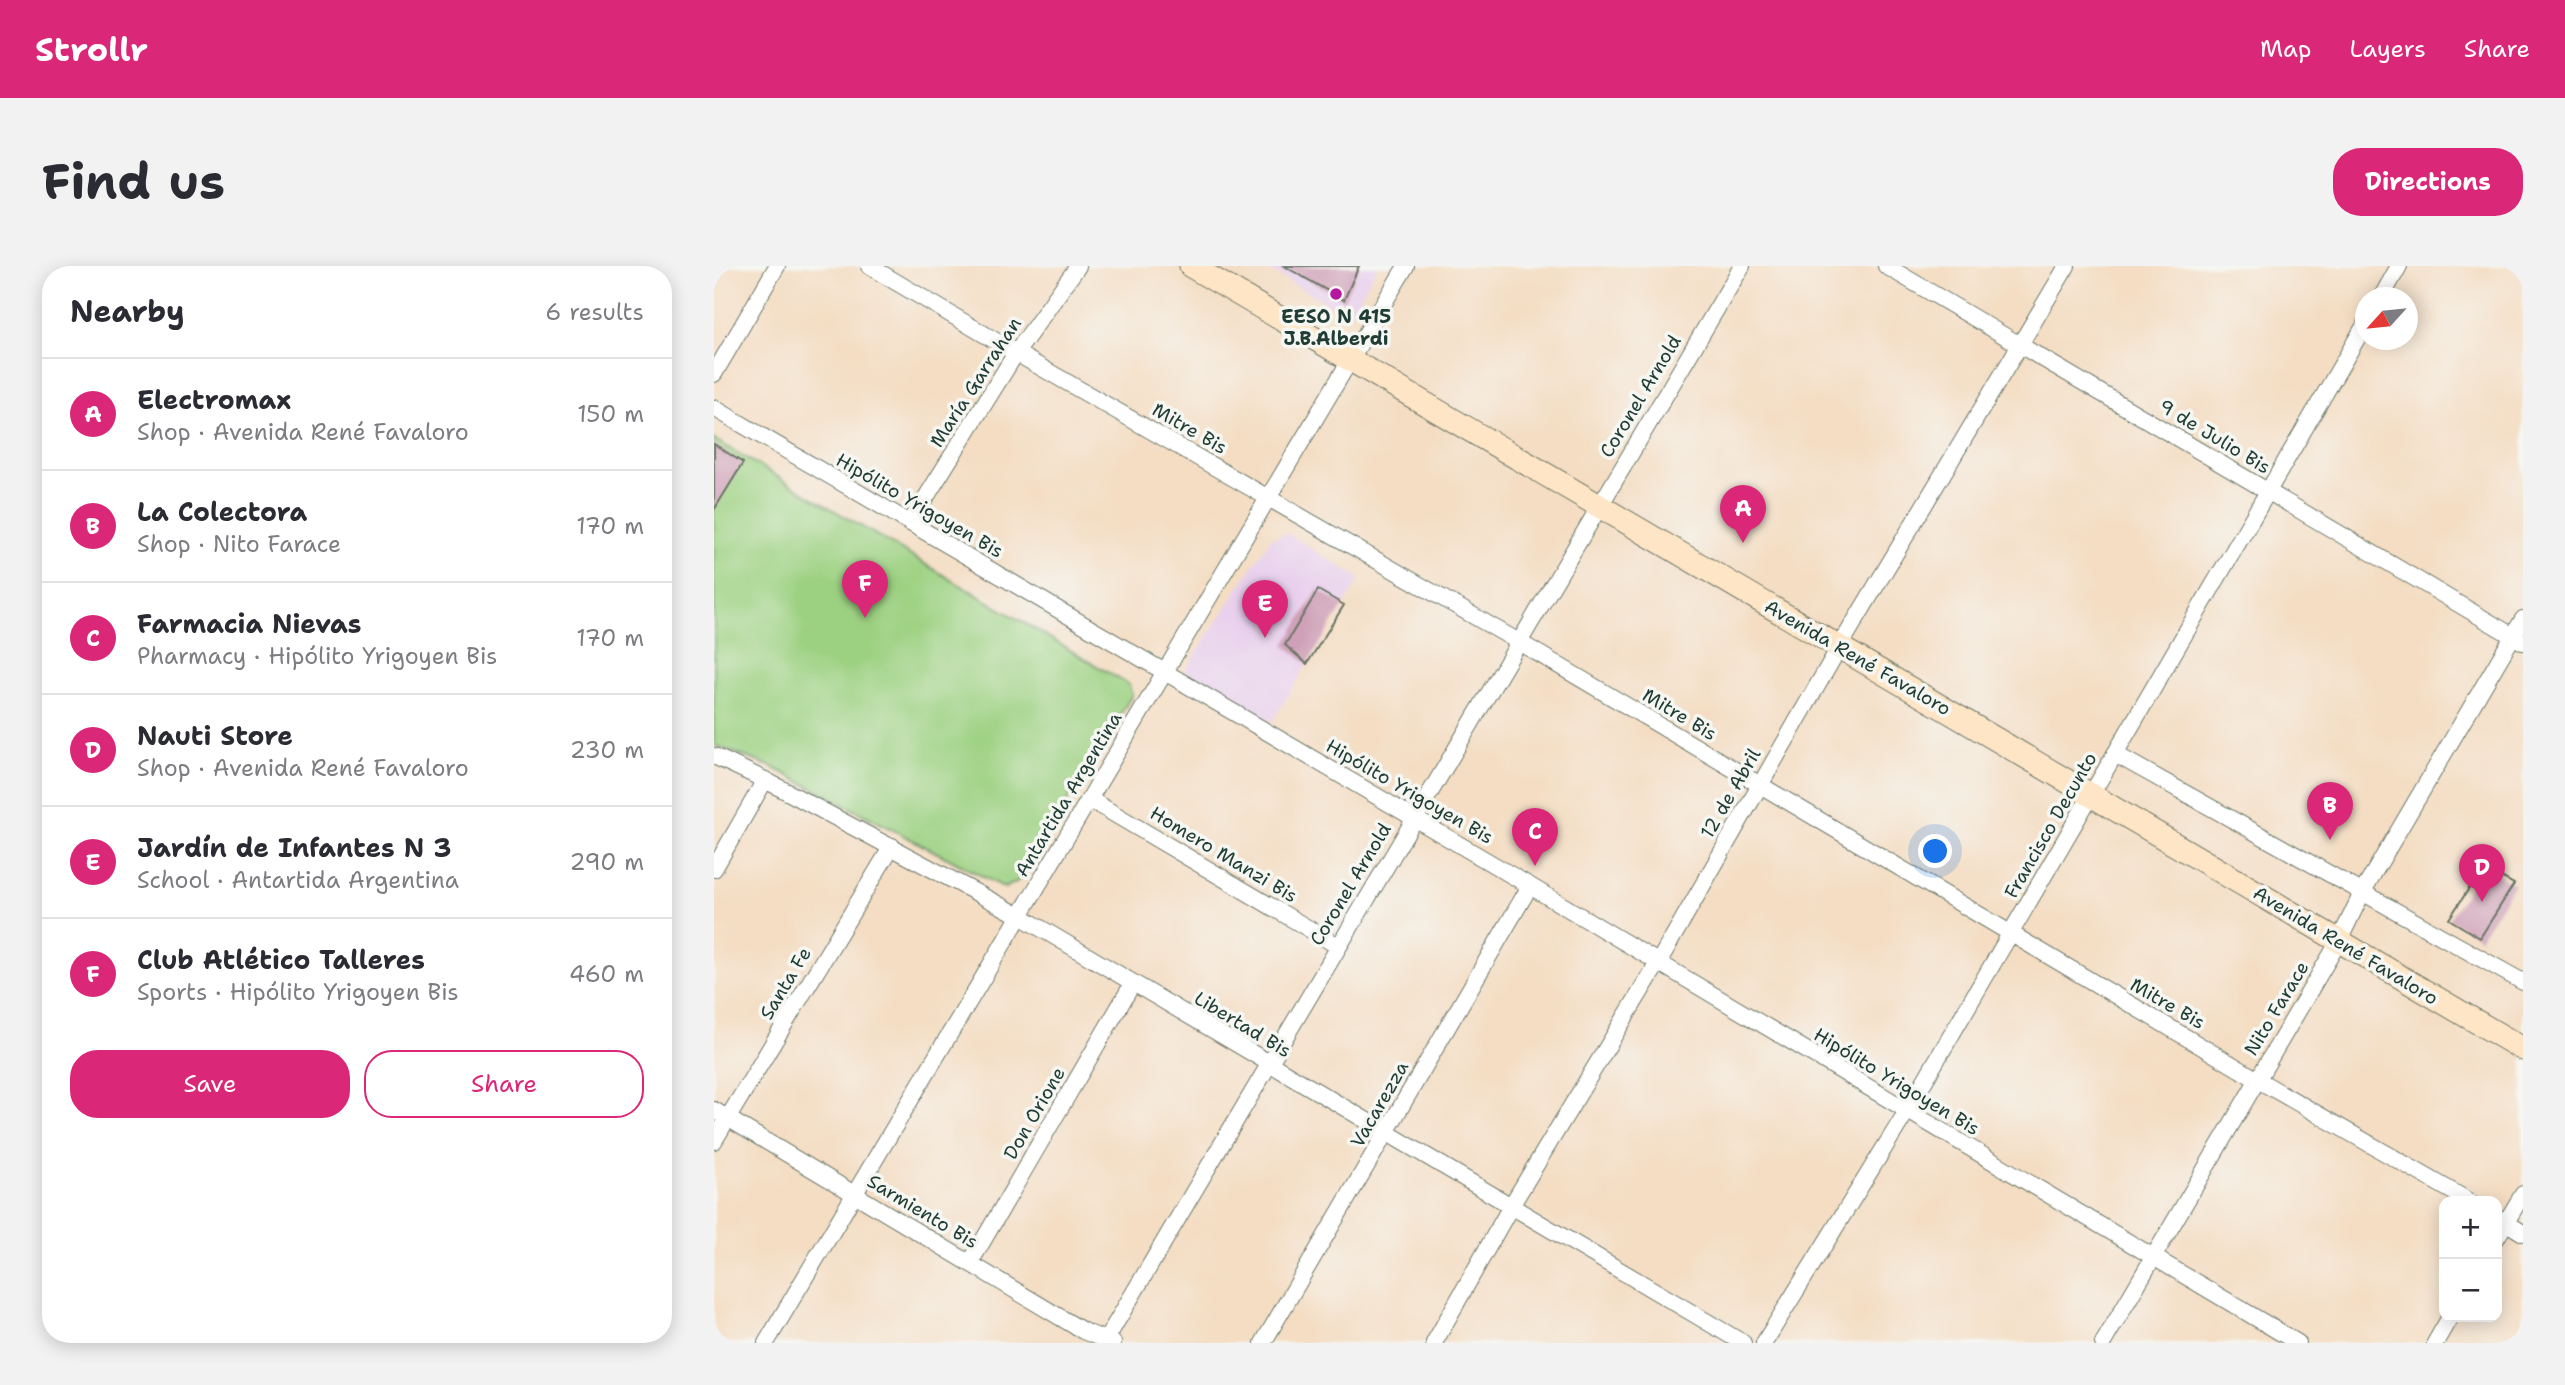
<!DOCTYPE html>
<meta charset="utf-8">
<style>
body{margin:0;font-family:"Shantell Sans",sans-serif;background:#f2f2f3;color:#2b2b33}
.controls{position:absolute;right:21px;bottom:21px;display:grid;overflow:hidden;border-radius:14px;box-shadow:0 4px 18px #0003}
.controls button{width:63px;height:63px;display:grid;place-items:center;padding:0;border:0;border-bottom:2px solid #e1e1e2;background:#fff;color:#2b2b33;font:35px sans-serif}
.compass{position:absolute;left:1641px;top:21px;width:63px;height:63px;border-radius:50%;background:#fff;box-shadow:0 4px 18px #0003;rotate:243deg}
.you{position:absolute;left:1222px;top:586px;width:24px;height:24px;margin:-18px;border:5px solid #fff;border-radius:50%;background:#1a73e8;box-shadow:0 0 0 10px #1a73e833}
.badge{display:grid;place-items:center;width:46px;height:46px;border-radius:50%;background:#db2777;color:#fff;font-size:23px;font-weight:700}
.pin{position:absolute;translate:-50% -58px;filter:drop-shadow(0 2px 4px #0008)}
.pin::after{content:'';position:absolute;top:37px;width:24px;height:21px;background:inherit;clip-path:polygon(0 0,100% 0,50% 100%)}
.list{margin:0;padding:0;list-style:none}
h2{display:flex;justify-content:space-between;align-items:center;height:91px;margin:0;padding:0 28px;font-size:30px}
h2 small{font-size:23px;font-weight:400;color:#7c7c81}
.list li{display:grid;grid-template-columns:46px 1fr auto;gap:21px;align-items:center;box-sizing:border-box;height:112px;padding:0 28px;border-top:2px solid #e1e1e2}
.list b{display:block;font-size:26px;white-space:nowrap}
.list p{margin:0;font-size:23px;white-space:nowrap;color:#7c7c81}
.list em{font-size:23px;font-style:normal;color:#7c7c81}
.actions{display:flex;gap:14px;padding:21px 28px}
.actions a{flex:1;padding:16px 0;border:2px solid #db2777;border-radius:28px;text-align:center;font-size:24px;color:#db2777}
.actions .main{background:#db2777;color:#fff}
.map{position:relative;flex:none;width:1809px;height:1077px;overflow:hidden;border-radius:28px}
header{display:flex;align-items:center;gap:42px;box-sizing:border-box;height:98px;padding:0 35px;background:#db2777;color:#fff}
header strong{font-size:33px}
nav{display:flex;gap:38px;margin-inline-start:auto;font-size:24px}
.intro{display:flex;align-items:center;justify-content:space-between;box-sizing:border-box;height:168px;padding:0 42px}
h1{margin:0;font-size:49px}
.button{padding:18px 32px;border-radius:28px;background:#db2777;color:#fff;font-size:24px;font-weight:700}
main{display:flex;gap:42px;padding:0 42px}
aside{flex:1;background:#fff;border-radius:28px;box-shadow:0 4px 18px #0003}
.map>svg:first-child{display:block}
.built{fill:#e9d1ed}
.green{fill:#9dd182;stroke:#5e875b;stroke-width:2}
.building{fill:#cfa0b7}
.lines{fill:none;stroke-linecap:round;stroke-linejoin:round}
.minor-casing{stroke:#6a7566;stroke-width:18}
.secondary-casing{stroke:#6a7566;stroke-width:25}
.minor{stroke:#fff;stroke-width:16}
.secondary{stroke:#fee5c5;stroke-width:23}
.poi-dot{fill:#b5179e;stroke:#f6f6f2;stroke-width:2.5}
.labels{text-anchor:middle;stroke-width:7;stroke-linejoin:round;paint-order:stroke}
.poi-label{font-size:19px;font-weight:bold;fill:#1f3d34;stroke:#f6f6f2}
.street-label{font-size:19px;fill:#1f3d34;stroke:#f6f6f2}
</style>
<header>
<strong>Strollr</strong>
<nav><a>Map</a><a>Layers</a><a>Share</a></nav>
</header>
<div class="intro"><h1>Find us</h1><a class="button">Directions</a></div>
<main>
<aside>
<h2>Nearby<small>6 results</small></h2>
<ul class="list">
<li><span class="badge">A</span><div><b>Electromax</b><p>Shop · Avenida René Favaloro</p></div><em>150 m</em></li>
<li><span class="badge">B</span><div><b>La Colectora</b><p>Shop · Nito Farace</p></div><em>170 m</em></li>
<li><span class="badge">C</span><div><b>Farmacia Nievas</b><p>Pharmacy · Hipólito Yrigoyen Bis</p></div><em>170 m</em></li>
<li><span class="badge">D</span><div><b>Nauti Store</b><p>Shop · Avenida René Favaloro</p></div><em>230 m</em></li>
<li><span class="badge">E</span><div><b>Jardín de Infantes N 3</b><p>School · Antartida Argentina</p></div><em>290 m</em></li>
<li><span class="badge">F</span><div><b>Club Atlético Talleres</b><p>Sports · Hipólito Yrigoyen Bis</p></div><em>460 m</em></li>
</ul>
<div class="actions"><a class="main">Save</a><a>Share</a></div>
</aside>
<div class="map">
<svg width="1809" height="1077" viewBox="0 0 1809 1077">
<rect width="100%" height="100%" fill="#f6f6f2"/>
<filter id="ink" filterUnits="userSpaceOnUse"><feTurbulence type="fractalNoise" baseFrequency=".0143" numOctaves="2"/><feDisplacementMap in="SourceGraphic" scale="14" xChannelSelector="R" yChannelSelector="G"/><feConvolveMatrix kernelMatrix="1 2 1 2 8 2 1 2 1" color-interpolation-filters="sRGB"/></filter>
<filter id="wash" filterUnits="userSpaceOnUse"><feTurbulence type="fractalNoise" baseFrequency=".00686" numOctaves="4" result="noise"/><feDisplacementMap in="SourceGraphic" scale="28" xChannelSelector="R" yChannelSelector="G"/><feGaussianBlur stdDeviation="1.57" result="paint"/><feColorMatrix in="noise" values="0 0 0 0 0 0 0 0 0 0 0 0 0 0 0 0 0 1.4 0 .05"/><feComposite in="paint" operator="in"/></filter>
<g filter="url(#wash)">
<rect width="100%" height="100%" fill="#f4ddc3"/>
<!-- built -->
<g class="built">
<path d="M 548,0 L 664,0 L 635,50 Z"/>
<path d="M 573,267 L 646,313 L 558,456 L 471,405 L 557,272 Z"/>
</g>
<!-- green -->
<path class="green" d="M 0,173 L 415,419 L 418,429 L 304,615 L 291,622 L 58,501 L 0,479 Z"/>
<g id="blocks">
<!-- building -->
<g class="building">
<path d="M 570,0 L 645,0 L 630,34 Z"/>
<path d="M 0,178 L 29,197 L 0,244 Z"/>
<path d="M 604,324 L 630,339 L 593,398 L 571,379 Z"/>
<path d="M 1769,601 L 1800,618 L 1766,672 L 1735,653 Z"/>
</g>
</g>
</g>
<g filter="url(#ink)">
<use href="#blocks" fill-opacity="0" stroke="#6a7566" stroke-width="2"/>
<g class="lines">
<defs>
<g id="minor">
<path d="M 155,0 L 302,87 L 805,376 L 1544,814 L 1755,935"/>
<path d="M 1172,0 L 1809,376"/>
<path d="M 1667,32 L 1685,0"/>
<path d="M 0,108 L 63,0"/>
<path d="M 0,142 L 816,620 L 1584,1077"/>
<path d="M 196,257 L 302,87 L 364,0"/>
<path d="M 1401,488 L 1809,716"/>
<path d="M 0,490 L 51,514 L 306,650 L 1029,1077"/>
<path d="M 375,533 L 624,680"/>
<path d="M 0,603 L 51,514"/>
<path d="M 0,844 L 369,1065 L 399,1077"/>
<path d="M 0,875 L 178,580"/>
<path d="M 1783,951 L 1809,967"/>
<path d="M 1783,971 L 1809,928"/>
<path d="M 256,997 L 419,717"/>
<path d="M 52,1077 L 692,0"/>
<path d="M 390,1077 L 1028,0"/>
<path d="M 549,1077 L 816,620"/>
<path d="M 720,1077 L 797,940 L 944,697 L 1126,380 L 1353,0"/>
<path d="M 1050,1077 L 1193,845 L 1652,57"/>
<path d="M 1389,1077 L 1625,675 L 1648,627 L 1809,353"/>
<path d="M 1721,1077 L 1736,1051"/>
</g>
<path id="secondary" d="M 477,0 L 1809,783"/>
</defs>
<!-- minor casing -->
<use href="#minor" class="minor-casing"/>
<!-- secondary casing -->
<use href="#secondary" class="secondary-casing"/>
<!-- minor -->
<use href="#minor" class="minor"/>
<!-- secondary -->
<use href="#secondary" class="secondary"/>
</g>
</g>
<!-- markers -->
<circle class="poi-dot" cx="622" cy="28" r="7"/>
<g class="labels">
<!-- poi labels -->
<g class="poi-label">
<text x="622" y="57">EESO N 415<tspan x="622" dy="22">J.B.Alberdi</tspan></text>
</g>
<!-- street labels -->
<g class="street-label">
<text transform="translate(261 116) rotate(-57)" y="7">María Garrahan</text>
<text transform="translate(926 130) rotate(-59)" y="7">Coronel Arnold</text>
<text transform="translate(476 162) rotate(30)" y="7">Mitre Bis</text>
<text transform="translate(1501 170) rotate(31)" y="7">9 de Julio Bis</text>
<text transform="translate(206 239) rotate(30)" y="7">Hipólito Yrigoyen Bis</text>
<text transform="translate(1144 391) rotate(30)" y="7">Avenida René Favaloro</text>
<text transform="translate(966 448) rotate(31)" y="7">Mitre Bis</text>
<text transform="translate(696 525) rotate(30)" y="7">Hipólito Yrigoyen Bis</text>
<text transform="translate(1016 527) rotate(-60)" y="7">12 de Abril</text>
<text transform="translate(354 528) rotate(-59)" y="7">Antartida Argentina</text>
<text transform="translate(1336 559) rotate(-60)" y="7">Francisco Decunto</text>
<text transform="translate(510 588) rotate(31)" y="7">Homero Manzi Bis</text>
<text transform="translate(636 618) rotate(-59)" y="7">Coronel Arnold</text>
<text transform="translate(1632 679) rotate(31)" y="7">Avenida René Favaloro</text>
<text transform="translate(71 717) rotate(-59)" y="7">Santa Fe</text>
<text transform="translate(1454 737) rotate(30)" y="7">Mitre Bis</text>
<text transform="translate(1562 742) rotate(-59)" y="7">Nito Farace</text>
<text transform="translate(529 758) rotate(31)" y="7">Libertad Bis</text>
<text transform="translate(1183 815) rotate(31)" y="7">Hipólito Yrigoyen Bis</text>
<text transform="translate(665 838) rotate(-60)" y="7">Vacarezza</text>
<text transform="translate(320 847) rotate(-60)" y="7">Don Orione</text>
<text transform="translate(209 945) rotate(31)" y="7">Sarmiento Bis</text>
</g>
</g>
</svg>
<div class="controls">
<button>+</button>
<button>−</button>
</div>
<svg class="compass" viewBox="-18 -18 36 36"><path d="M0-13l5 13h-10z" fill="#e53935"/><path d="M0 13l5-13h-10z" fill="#7c7c81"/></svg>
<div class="you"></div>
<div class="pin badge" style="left:1029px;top:277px">A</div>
<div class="pin badge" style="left:1616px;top:574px">B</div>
<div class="pin badge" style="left:821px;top:600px">C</div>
<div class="pin badge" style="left:1768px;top:636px">D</div>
<div class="pin badge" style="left:551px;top:372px">E</div>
<div class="pin badge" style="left:151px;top:352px">F</div>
</div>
</main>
